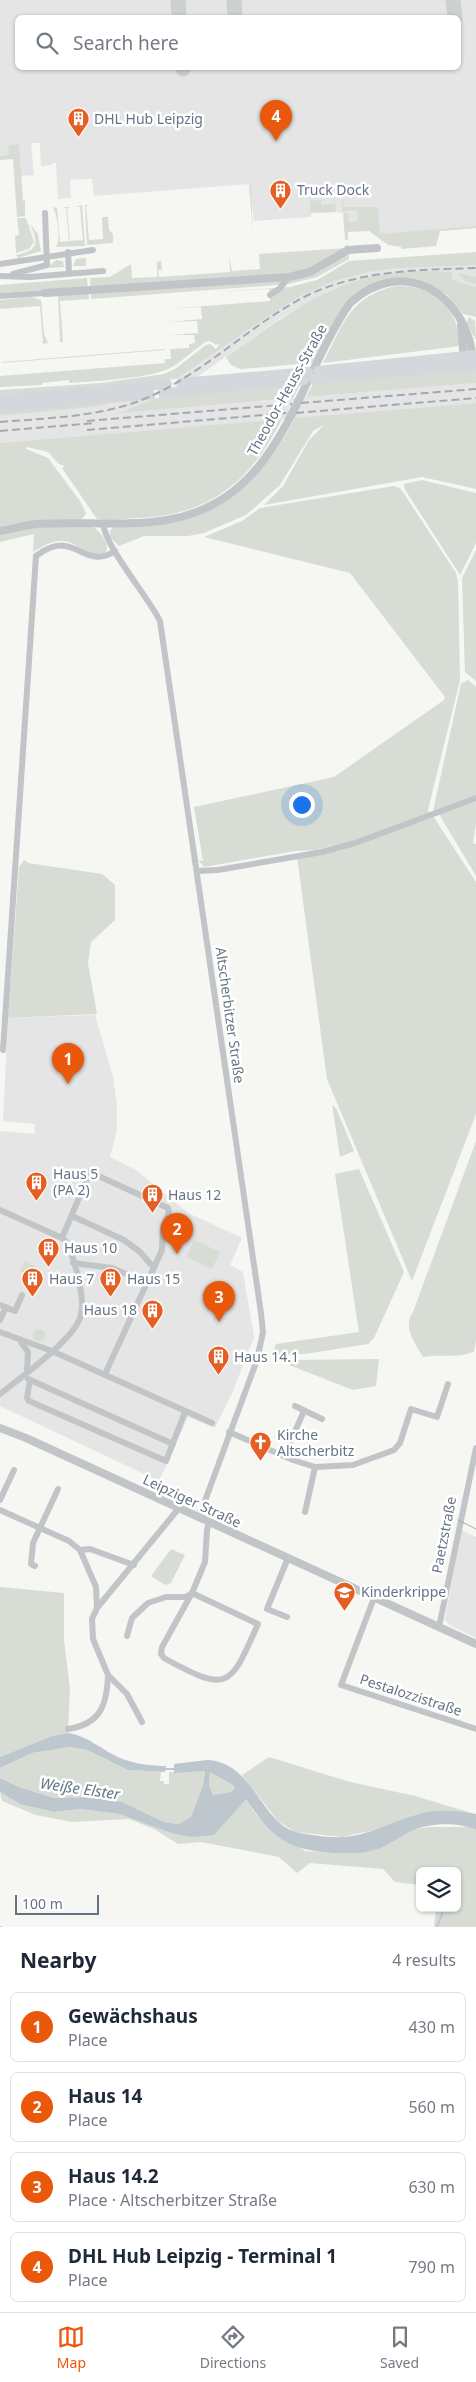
<!DOCTYPE html>
<meta charset="utf-8">
<style>
body{margin:0;font-family:"Noto Sans",sans-serif;background:#f6f6f7;color:#1f2937}
.controls{position:absolute;right:15px;bottom:15px;display:grid;overflow:hidden;border-radius:8px;box-shadow:0 1px 4px #0004}
.controls button{width:45px;height:45px;display:grid;place-items:center;padding:0;border:0;border-bottom:1px solid #e0e1e3;background:#fff;color:#1f2937;font:25px sans-serif}
.scale{position:absolute;left:15px;bottom:12px;width:84px;box-sizing:border-box;padding-left:5px;border:2px solid #657484;border-top:0;font-size:14px;line-height:18px;white-space:nowrap;color:#657484;-webkit-text-stroke:4px #fff;paint-order:stroke}
.you{position:absolute;left:301px;top:804px;width:18px;height:18px;margin:-12px;border:4px solid #fff;border-radius:50%;background:#1a73e8;box-shadow:0 0 0 8px #1a73e833}
.badge{display:grid;place-items:center;width:32px;height:32px;border-radius:50%;background:#ea580c;color:#fff;font-size:16px;font-weight:700}
.pin{position:absolute;translate:-50% -41px;filter:drop-shadow(0 1px 2px #0008)}
.pin::after{content:'';position:absolute;top:26px;width:18px;height:15px;background:inherit;clip-path:polygon(0 0,100% 0,50% 100%)}
.list{margin:0;padding:0;list-style:none}
h2{display:flex;justify-content:space-between;align-items:center;height:65px;margin:0;padding:0 20px;font-size:21px}
h2 small{font-size:16px;font-weight:400;color:#747a83}
.list li{display:grid;grid-template-columns:32px 1fr auto;gap:15px;align-items:center;box-sizing:border-box;height:70px;margin:0 10px 10px;padding:0 10px;border:1px solid #e0e1e3;border-radius:8px}
.list b{display:block;font-size:19px;white-space:nowrap}
.list p{margin:0;font-size:16px;white-space:nowrap;color:#747a83}
.list em{font-size:16px;font-style:normal;color:#747a83}
.icon{flex:none;width:28px;height:28px;fill:none;stroke:currentColor;stroke-width:2;stroke-linecap:round;stroke-linejoin:round}
.map{position:relative;flex:none;width:476px;height:1927px;overflow:hidden}
.search{position:absolute;background:#fff;box-shadow:0 1px 4px #0004;left:15px;right:15px;top:15px;height:55px;display:flex;align-items:center;gap:12px;box-sizing:border-box;padding:0 18px;border-radius:8px;color:#747a83;font-size:19px}
.sheet{height:385px;background:#fff}
nav{display:flex;justify-content:space-around;align-items:center;box-sizing:border-box;height:70px;border-top:1px solid #e0e1e3;background:#fff;font-size:14px;color:#747a83}
nav a{display:grid;justify-items:center;gap:2px}
nav .on{color:#ea580c}
.map>svg:first-child{display:block}
.built{fill:#e4e5e4;fill-rule:evenodd}
.green{fill:#d7ddd4}
.water{fill:#bec7cd;fill-rule:evenodd}
.lines{fill:none;stroke-linecap:round;stroke-linejoin:round}
.stream{stroke:#bec7cd;stroke-width:2}
.taxiway{stroke:#cdd0d1;stroke-width:15}
.primary-tunnel{stroke:#d2d6d7;stroke-width:10;stroke-dasharray:10 5;stroke-linecap:butt}
.minor{stroke:#c1c5c8;stroke-width:6}
.tertiary{stroke:#c1c5c8;stroke-width:8}
.primary{stroke:#d4d8dc;stroke-width:10}
.tram{stroke:#a4a9af;stroke-width:1}
.rail{stroke:#a4a9af;stroke-width:2;stroke-dasharray:8 4;stroke-linecap:butt}
.labels{text-anchor:middle;stroke-width:5;stroke-linejoin:round;paint-order:stroke}
.poi-label{font-size:14px;fill:#657484;stroke:#fff;text-anchor:start}
.street-label{font-size:14px;fill:#657484;stroke:#fff}
.water-label{font-size:15px;font-style:italic;fill:#607681;stroke:#fff}
</style>
<div class="map">
<svg width="476" height="1927" viewBox="0 0 476 1927">
<rect width="100%" height="100%" fill="#f6f6f3"/>
<!-- built -->
<g class="built">
<path d="M 0,0 L 476,0 L 476,228 L 378,236 L 358,221 L 349,222 L 343,213 L 336,212 L 311,213 L 311,217 L 254,221 L 250,184 L 94,196 L 92,179 L 87,179 L 70,180 L 71,198 L 58,199 L 56,162 L 51,165 L 41,166 L 40,143 L 31,143 L 34,175 L 21,176 L 19,144 L 9,156 L 0,156 ZM 18,18 L 458,18 L 458,68 L 18,68 Z"/>
<path d="M 476,258 L 476,288 L 425,276 L 400,274 L 333,291 L 285,315 L 197,377 L 159,381 L 183,372 L 295,296 L 366,265 Z"/>
<path d="M 476,383 L 476,403 L 0,443 L 0,416 L 93,407 L 119,401 L 171,396 L 154,399 L 122,412 Z"/>
<path d="M 95,1015 L 113,1077 L 117,1106 L 117,1130 L 110,1157 L 136,1170 L 188,1213 L 242,1238 L 230,1265 L 243,1272 L 254,1337 L 233,1391 L 215,1428 L 188,1417 L 159,1481 L 0,1406 L 0,1131 L 34,1134 L 35,1124 L 3,1121 L 8,1018 Z"/>
<path d="M 461,1530 L 476,1537 L 476,1638 L 449,1625 L 445,1619 Z"/>
</g>
<!-- green -->
<g class="green">
<path d="M 19,144 L 23,200 L 25,201 L 25,216 L 17,217 L 13,159 L 0,160 L 0,156 L 9,155 L 8,145 Z"/>
<path d="M 251,184 L 253,233 L 249,185 Z"/>
<path d="M 334,195 L 336,212 L 310,213 L 310,201 L 321,200 L 321,205 L 334,204 Z"/>
<path d="M 343,197 L 344,207 L 378,207 L 380,234 L 476,226 L 476,228 L 440,231 L 436,246 L 402,249 L 401,247 L 388,245 L 369,231 L 348,232 L 348,240 L 345,240 L 343,213 L 348,212 L 349,222 L 358,221 L 357,210 L 342,211 Z"/>
<path d="M 82,205 L 85,246 L 56,247 C 61,240 58,217 53,207 L 57,208 L 60,242 L 69,241 L 66,208 L 63,207 L 71,207 L 67,208 L 70,241 L 83,240 L 80,207 L 76,207 Z"/>
<path d="M 85,205 L 90,205 L 86,206 L 89,240 L 103,239 L 102,217 L 108,217 L 109,230 L 113,234 L 113,243 L 87,245 Z"/>
<path d="M 17,218 L 26,218 L 34,242 L 29,249 L 16,253 L 15,236 L 19,235 Z"/>
<path d="M 30,224 L 38,234 L 41,251 L 18,258 L 16,255 C 38,250 39,244 30,224 Z"/>
<path d="M 345,245 L 348,245 L 349,259 L 317,277 L 289,284 L 91,299 L 90,278 L 110,277 L 131,264 L 132,278 L 157,277 L 157,262 L 161,261 L 162,270 L 158,270 L 159,277 L 230,272 L 229,256 L 232,271 L 260,269 L 259,254 L 345,248 Z"/>
<path d="M 476,252 L 476,265 L 395,268 L 368,272 L 334,281 L 300,296 L 268,316 L 178,378 L 0,398 L 0,390 L 101,383 L 164,374 L 175,369 L 206,345 L 210,344 L 216,349 L 220,343 L 216,345 L 210,341 L 205,342 C 192,351 178,366 163,371 C 139,379 96,381 69,383 L 69,380 L 42,383 L 42,385 L 0,387 L 0,376 L 165,363 L 165,359 L 171,359 L 170,349 L 189,348 L 189,344 L 195,343 L 194,335 L 169,335 L 198,333 L 197,321 L 168,322 L 202,319 L 201,307 L 167,309 L 270,301 L 269,289 L 217,292 L 289,287 L 317,280 L 349,261 Z"/>
<path d="M 86,258 L 86,266 L 73,266 L 76,259 Z"/>
<path d="M 56,260 L 63,261 L 64,267 L 47,268 Z"/>
<path d="M 452,272 L 454,273 L 451,275 L 452,280 L 476,287 L 476,317 L 463,314 L 447,295 L 423,282 L 403,278 L 382,281 L 360,291 L 344,306 L 312,363 L 241,369 L 231,365 L 226,357 C 271,326 315,291 369,277 C 396,270 426,271 452,272 Z"/>
<path d="M 457,273 L 476,277 L 476,284 L 467,282 Z"/>
<path d="M 87,278 L 89,299 L 60,301 L 63,342 L 60,342 L 58,293 L 54,289 L 0,293 L 0,285 Z"/>
<path d="M 396,286 C 436,285 458,307 460,346 L 323,363 C 342,327 349,296 396,286 Z"/>
<path d="M 31,297 L 41,300 L 44,334 L 48,343 L 43,344 L 40,306 L 0,309 L 0,300 Z"/>
<path d="M 469,317 L 475,321 L 476,340 L 466,323 Z"/>
<path d="M 165,349 L 165,350 L 2,363 L 2,362 Z"/>
<path d="M 476,369 L 476,383 L 306,397 L 314,382 Z"/>
<path d="M 301,383 L 293,398 L 119,413 L 154,399 L 171,396 Z"/>
<path d="M 119,401 L 93,407 L 0,416 L 0,411 Z"/>
<path d="M 476,403 L 476,489 L 422,477 L 264,505 L 283,486 L 309,440 L 324,425 L 313,431 L 280,485 L 246,515 L 204,533 L 188,536 L 144,536 L 119,546 L 110,537 L 110,531 L 114,526 C 133,526 152,526 171,523 C 231,512 269,468 295,418 Z"/>
<path d="M 282,419 C 250,483 208,516 136,518 C 124,519 109,521 97,519 L 62,468 L 65,466 L 59,464 L 48,452 L 27,447 L 26,449 L 48,458 L 80,501 L 86,513 L 82,519 L 77,520 L 0,528 L 0,443 Z"/>
<path d="M 422,480 L 476,493 L 476,543 L 460,575 L 404,488 L 404,484 Z"/>
<path d="M 394,486 L 400,488 L 403,492 L 456,573 L 458,581 L 460,680 L 428,810 L 429,813 L 356,840 L 315,850 L 295,851 L 204,867 L 198,860 L 203,861 L 194,807 L 334,777 L 444,700 L 445,697 L 350,573 L 204,537 L 242,521 L 260,508 Z"/>
<path d="M 40,527 L 93,527 C 101,532 108,542 107,550 L 103,554 C 73,558 77,524 33,552 L 34,534 L 0,542 L 0,534 Z"/>
<path d="M 476,550 L 476,681 L 465,672 L 462,578 Z"/>
<path d="M 468,680 L 476,687 L 476,795 L 433,811 L 461,684 Z"/>
<path d="M 476,801 L 476,823 L 473,843 L 476,844 L 476,876 L 439,814 Z"/>
<path d="M 433,816 L 476,882 L 476,1114 L 412,1281 L 327,1079 L 297,857 L 322,853 Z"/>
<path d="M 24,860 L 28,863 L 102,874 L 115,885 L 115,920 L 91,942 L 88,963 L 97,1014 L 8,1018 L 19,867 Z"/>
<path d="M 332,1105 L 336,1108 L 354,1151 L 340,1157 Z"/>
<path d="M 476,1141 L 476,1340 L 474,1352 C 458,1358 440,1354 423,1357 C 415,1343 402,1327 413,1312 Z"/>
<path d="M 359,1169 L 404,1272 L 374,1338 L 368,1344 L 305,1354 L 272,1355 L 276,1344 L 359,1332 L 335,1174 Z"/>
<path d="M 194,1240 L 220,1252 L 212,1269 L 186,1257 Z"/>
<path d="M 25,1261 L 37,1267 L 33,1276 L 20,1271 Z"/>
<circle cx="39" cy="1335" r="6"/>
<path d="M 379,1359 L 376,1386 L 353,1390 L 289,1365 L 289,1361 L 295,1360 Z"/>
<path d="M 171,1549 L 185,1555 L 171,1583 L 165,1585 L 151,1576 Z"/>
<path d="M 0,1587 L 64,1593 L 64,1640 L 70,1689 L 68,1733 L 52,1736 L 0,1757 Z"/>
<path d="M 70,1747 L 87,1750 L 128,1770 L 161,1772 L 160,1781 L 164,1781 L 164,1784 L 169,1784 L 169,1772 L 205,1771 L 203,1785 L 191,1817 L 178,1824 L 164,1822 L 122,1802 L 89,1797 L 54,1798 L 19,1787 L 0,1778 L 0,1768 L 32,1753 Z"/>
<path d="M 269,1757 L 350,1782 L 415,1796 L 472,1813 L 444,1811 L 417,1814 L 379,1829 L 342,1837 L 295,1832 L 278,1821 L 242,1775 Z"/>
<path d="M 210,1771 L 233,1785 L 235,1788 L 231,1792 L 213,1795 L 209,1785 Z"/>
<path d="M 0,1792 L 20,1804 L 54,1812 L 80,1809 L 119,1814 L 171,1833 L 246,1799 L 257,1816 L 305,1851 L 345,1854 L 374,1850 L 415,1829 L 430,1827 L 469,1827 L 476,1830 L 476,1927 L 434,1927 L 436,1908 L 457,1908 L 457,1871 L 420,1871 L 420,1885 L 395,1882 L 383,1869 L 310,1863 L 297,1873 L 279,1857 L 201,1842 L 178,1844 L 154,1829 L 129,1819 L 72,1822 L 36,1815 L 2,1801 Z"/>
</g>
<!-- water -->
<g class="water">
<path d="M 68,1733 C 88,1736 102,1750 120,1758 C 135,1764 151,1766 166,1766 L 165,1772 L 128,1770 L 87,1750 L 70,1747 L 32,1753 L 0,1768 L 0,1757 L 52,1736 Z"/>
<path d="M 207,1760 C 254,1762 260,1822 296,1832 C 309,1835 329,1838 342,1837 C 368,1836 391,1822 415,1815 C 433,1809 458,1810 476,1814 L 476,1830 C 461,1822 432,1823 416,1829 C 401,1835 389,1846 374,1850 C 361,1854 346,1854 332,1853 C 285,1849 272,1837 246,1799 L 214,1835 L 192,1837 L 171,1833 L 119,1814 L 80,1809 L 54,1812 L 20,1804 L 0,1792 L 0,1778 L 19,1787 L 54,1798 L 89,1797 L 122,1802 L 164,1822 L 178,1824 L 191,1817 L 203,1785 L 205,1771 L 174,1773 L 174,1764 ZM 210,1772 L 233,1785 L 235,1788 L 231,1792 L 213,1795 L 209,1785 Z"/>
</g>
<g class="lines">
<!-- stream -->
<g class="stream">
<path d="M 165,1769 L 175,1769"/>
<path d="M 0,1927 L 1,1927"/>
<path d="M 437,1927 L 442,1914 L 442,1908"/>
</g>
<!-- taxiway -->
<g class="taxiway">
<path d="M 178,0 L 179,18"/>
<path d="M 234,0 L 235,18"/>
<path d="M 453,0 L 455,18"/>
<path d="M 183,68 L 183,69"/>
</g>
<!-- primary-tunnel -->
<path class="primary-tunnel" d="M 144,395 L 163,393"/>
<!-- minor -->
<g class="minor">
<path d="M 68,252 L 69,273"/>
<path d="M 0,264 L 93,250"/>
<path d="M 13,274 L 47,265 L 45,213"/>
<path d="M 0,276 L 30,277 L 103,271"/>
<path d="M 270,295 L 279,289 L 289,277"/>
<path d="M 0,296 L 45,293"/>
<path d="M 103,523 C 105,547 147,595 160,621 L 261,1313 L 263,1332 L 257,1360 L 199,1517"/>
<path d="M 197,871 L 218,870 L 322,852 L 355,843 L 476,798"/>
<path d="M 3,1050 L 36,556 C 75,526 82,572 115,551"/>
<path d="M 0,1210 L 62,1238 L 68,1243 C 74,1261 87,1300 80,1318 C 72,1341 20,1378 0,1394"/>
<path d="M 72,1216 L 124,1240 L 140,1252 L 154,1268"/>
<path d="M 62,1238 L 90,1172 L 168,1208 L 169,1212 L 163,1227 L 162,1250 L 105,1374"/>
<path d="M 73,1263 L 112,1268 L 148,1283"/>
<path d="M 0,1305 L 15,1311 L 22,1295"/>
<path d="M 0,1320 L 6,1307"/>
<path d="M 0,1332 L 52,1351 L 212,1423"/>
<path d="M 21,1342 L 28,1352 L 27,1372"/>
<path d="M 28,1379 L 173,1444"/>
<path d="M 30,1380 L 27,1398 L 29,1401 L 166,1461 L 185,1412"/>
<path d="M 295,1406 L 322,1419"/>
<path d="M 229,1432 L 293,1460 L 315,1467 L 353,1465 L 394,1450 L 400,1443 L 411,1409 L 437,1417 L 448,1384"/>
<path d="M 284,1456 L 304,1411"/>
<path d="M 0,1500 L 14,1470"/>
<path d="M 0,1510 L 69,1541 L 80,1550"/>
<path d="M 305,1512 L 315,1467"/>
<path d="M 35,1566 L 31,1564 L 33,1543 L 58,1489"/>
<path d="M 192,1593 L 258,1624 C 230,1687 229,1694 164,1658 L 161,1654 L 162,1647 Z"/>
<path d="M 374,1598 L 341,1685 L 476,1729"/>
<path d="M 97,1608 L 96,1587 L 80,1550 L 90,1549 L 134,1565"/>
<path d="M 287,1617 L 267,1609 L 288,1558"/>
<path d="M 439,1627 L 476,1448"/>
<path d="M 127,1636 L 132,1618 L 148,1603 L 166,1597 L 186,1597 L 192,1593 L 205,1562 L 207,1530 L 209,1522"/>
<path d="M 142,1722 L 127,1694 L 108,1675 L 93,1639 L 92,1619 L 97,1608 L 179,1508"/>
<path d="M 68,1729 C 100,1724 107,1706 108,1675"/>
</g>
<!-- tertiary -->
<g class="tertiary">
<path d="M 45,293 L 289,277 L 310,272 L 348,250 L 377,248"/>
<path d="M 461,325 L 464,361"/>
<path d="M 0,531 C 12,529 25,525 37,524 C 80,521 124,527 167,520 C 281,501 295,383 350,303 C 404,254 466,294 473,359"/>
<path d="M 0,1428 L 26,1438 L 476,1644"/>
</g>
<!-- primary -->
<g class="primary">
<path d="M 318,371 L 476,355"/>
<path d="M 314,379 L 476,365"/>
<path d="M 181,383 L 308,372"/>
<path d="M 163,393 L 304,380"/>
<path d="M 0,400 L 167,384"/>
<path d="M 0,408 L 144,395"/>
</g>
<!-- tram -->
<g class="tram">
<path d="M 197,1510 L 205,1514"/>
<path d="M 458,1520 L 476,1529"/>
</g>
<!-- rail -->
<g class="rail">
<path d="M 301,403 L 476,389"/>
<path d="M 296,413 L 476,398"/>
<path d="M 87,421 L 292,404"/>
<path d="M 0,422 C 48,418 97,417 142,400 C 201,376 246,328 302,298 C 357,270 416,270 476,268"/>
<path d="M 87,430 L 287,413"/>
<path d="M 0,431 L 95,423"/>
</g>
</g>
<!-- icons -->
<defs>
<symbol id="building-pin" viewBox="-11 -11 22 30"><path d="M0 17L-7.5 6A9.5 9.5 0 1 1 7.5 6Z" fill="#e55e23" stroke="#fff"/><path d="M-4-6H4V6H1V3H-1V6H-4ZM-2.5-4.3h1.7v1.8h-1.7ZM.8-4.3h1.7v1.8H.8ZM-2.5-1h1.7V.8h-1.7ZM.8-1h1.7V.8H.8Z" fill="#fff"/></symbol>
<symbol id="church-pin" viewBox="-11 -11 22 30"><path d="M0 17L-7.5 6A9.5 9.5 0 1 1 7.5 6Z" fill="#e55e23" stroke="#fff"/><path d="M-1.2-6h2.4v3.5h3.3v2.4h-3.3V6h-2.4V-.1h-3.3v-2.4h3.3Z" fill="#fff"/></symbol>
<symbol id="school-pin" viewBox="-11 -11 22 30"><path d="M0 17L-7.5 6A9.5 9.5 0 1 1 7.5 6Z" fill="#e55e23" stroke="#fff"/><path d="M0-5L7-2L0 1L-7-2ZM-4 1L0 2.5L4 1V4Q0 6-4 4Z" fill="#fff"/></symbol>
</defs>
<g fill-rule="evenodd">
<use href="#building-pin" x="66" y="106" width="25" height="34"/>
<use href="#building-pin" x="268" y="178" width="25" height="34"/>
<use href="#building-pin" x="24" y="1170" width="25" height="34"/>
<use href="#building-pin" x="140" y="1182" width="25" height="34"/>
<use href="#building-pin" x="36" y="1236" width="25" height="34"/>
<use href="#building-pin" x="20" y="1266" width="25" height="34"/>
<use href="#building-pin" x="98" y="1266" width="25" height="34"/>
<use href="#building-pin" x="140" y="1298" width="25" height="34"/>
<use href="#building-pin" x="206" y="1344" width="25" height="34"/>
<use href="#church-pin" x="248" y="1430" width="25" height="34"/>
<use href="#school-pin" x="332" y="1580" width="25" height="34"/>
</g>
<g class="labels">
<!-- poi labels -->
<g class="poi-label">
<text x="94" y="124">DHL Hub Leipzig</text>
<text x="297" y="195">Truck Dock</text>
<text x="53" y="1179">Haus 5<tspan x="53" dy="16">(PA 2)</tspan></text>
<text x="168" y="1200">Haus 12</text>
<text x="64" y="1253">Haus 10</text>
<text x="49" y="1284">Haus 7</text>
<text x="127" y="1284">Haus 15</text>
<text x="137" y="1315" text-anchor="end">Haus 18</text>
<text x="234" y="1362">Haus 14.1</text>
<text x="277" y="1440">Kirche<tspan x="277" dy="16">Altscherbitz</tspan></text>
<text x="361" y="1597">Kinderkrippe</text>
</g>
<!-- street labels -->
<g class="street-label">
<text transform="translate(287 390) rotate(-61)" y="5">Theodor-Heuss-Straße</text>
<text transform="translate(230 1015) rotate(82)" y="5">Altscherbitzer Straße</text>
<text transform="translate(192 1501) rotate(25)" y="5">Leipziger Straße</text>
<text transform="translate(444 1535) rotate(-79)" y="5">Paetzstraße</text>
<text transform="translate(411 1695) rotate(18)" y="5">Pestalozzistraße</text>
</g>
<!-- water labels -->
<g class="water-label">
<text transform="translate(80 1789) rotate(8)" y="5">Weiße Elster</text>
</g>
</g>
</svg>
<div class="controls">
<button><svg class="icon" aria-label="layers" viewBox="0 0 24 24"><path d="M12 4l9 5-9 5-9-5zM3 14l9 5 9-5"/></svg></button>
</div>
<div class="scale">100 m</div>
<div class="you"></div>
<div class="pin badge" style="left:68px;top:1084px">1</div>
<div class="pin badge" style="left:177px;top:1254px">2</div>
<div class="pin badge" style="left:219px;top:1322px">3</div>
<div class="pin badge" style="left:276px;top:141px">4</div>
<div class="search"><svg class="icon" aria-label="search" viewBox="0 0 24 24"><circle cx="10" cy="10" r="6"/><path d="M15 15l6 6"/></svg>Search here</div>
</div>
<section class="sheet">
<h2>Nearby<small>4 results</small></h2>
<ul class="list">
<li><span class="badge">1</span><div><b>Gewächshaus</b><p>Place</p></div><em>430 m</em></li>
<li><span class="badge">2</span><div><b>Haus 14</b><p>Place</p></div><em>560 m</em></li>
<li><span class="badge">3</span><div><b>Haus 14.2</b><p>Place · Altscherbitzer Straße</p></div><em>630 m</em></li>
<li><span class="badge">4</span><div><b>DHL Hub Leipzig - Terminal 1</b><p>Place</p></div><em>790 m</em></li>
</ul>
</section>
<nav>
<a class="on"><svg class="icon" aria-label="map" viewBox="0 0 24 24"><path d="M3 6l6-2 6 2 6-2v14l-6 2-6-2-6 2zM9 4v14M15 6v14"/></svg>Map</a>
<a><svg class="icon" aria-label="directions" viewBox="0 0 24 24"><path d="M12 3l9 9-9 9-9-9zM9 14v-3h6M13 9l2 2-2 2"/></svg>Directions</a>
<a><svg class="icon" aria-label="saved" viewBox="0 0 24 24"><path d="M7 4h10v16l-5-4-5 4z"/></svg>Saved</a>
</nav>
